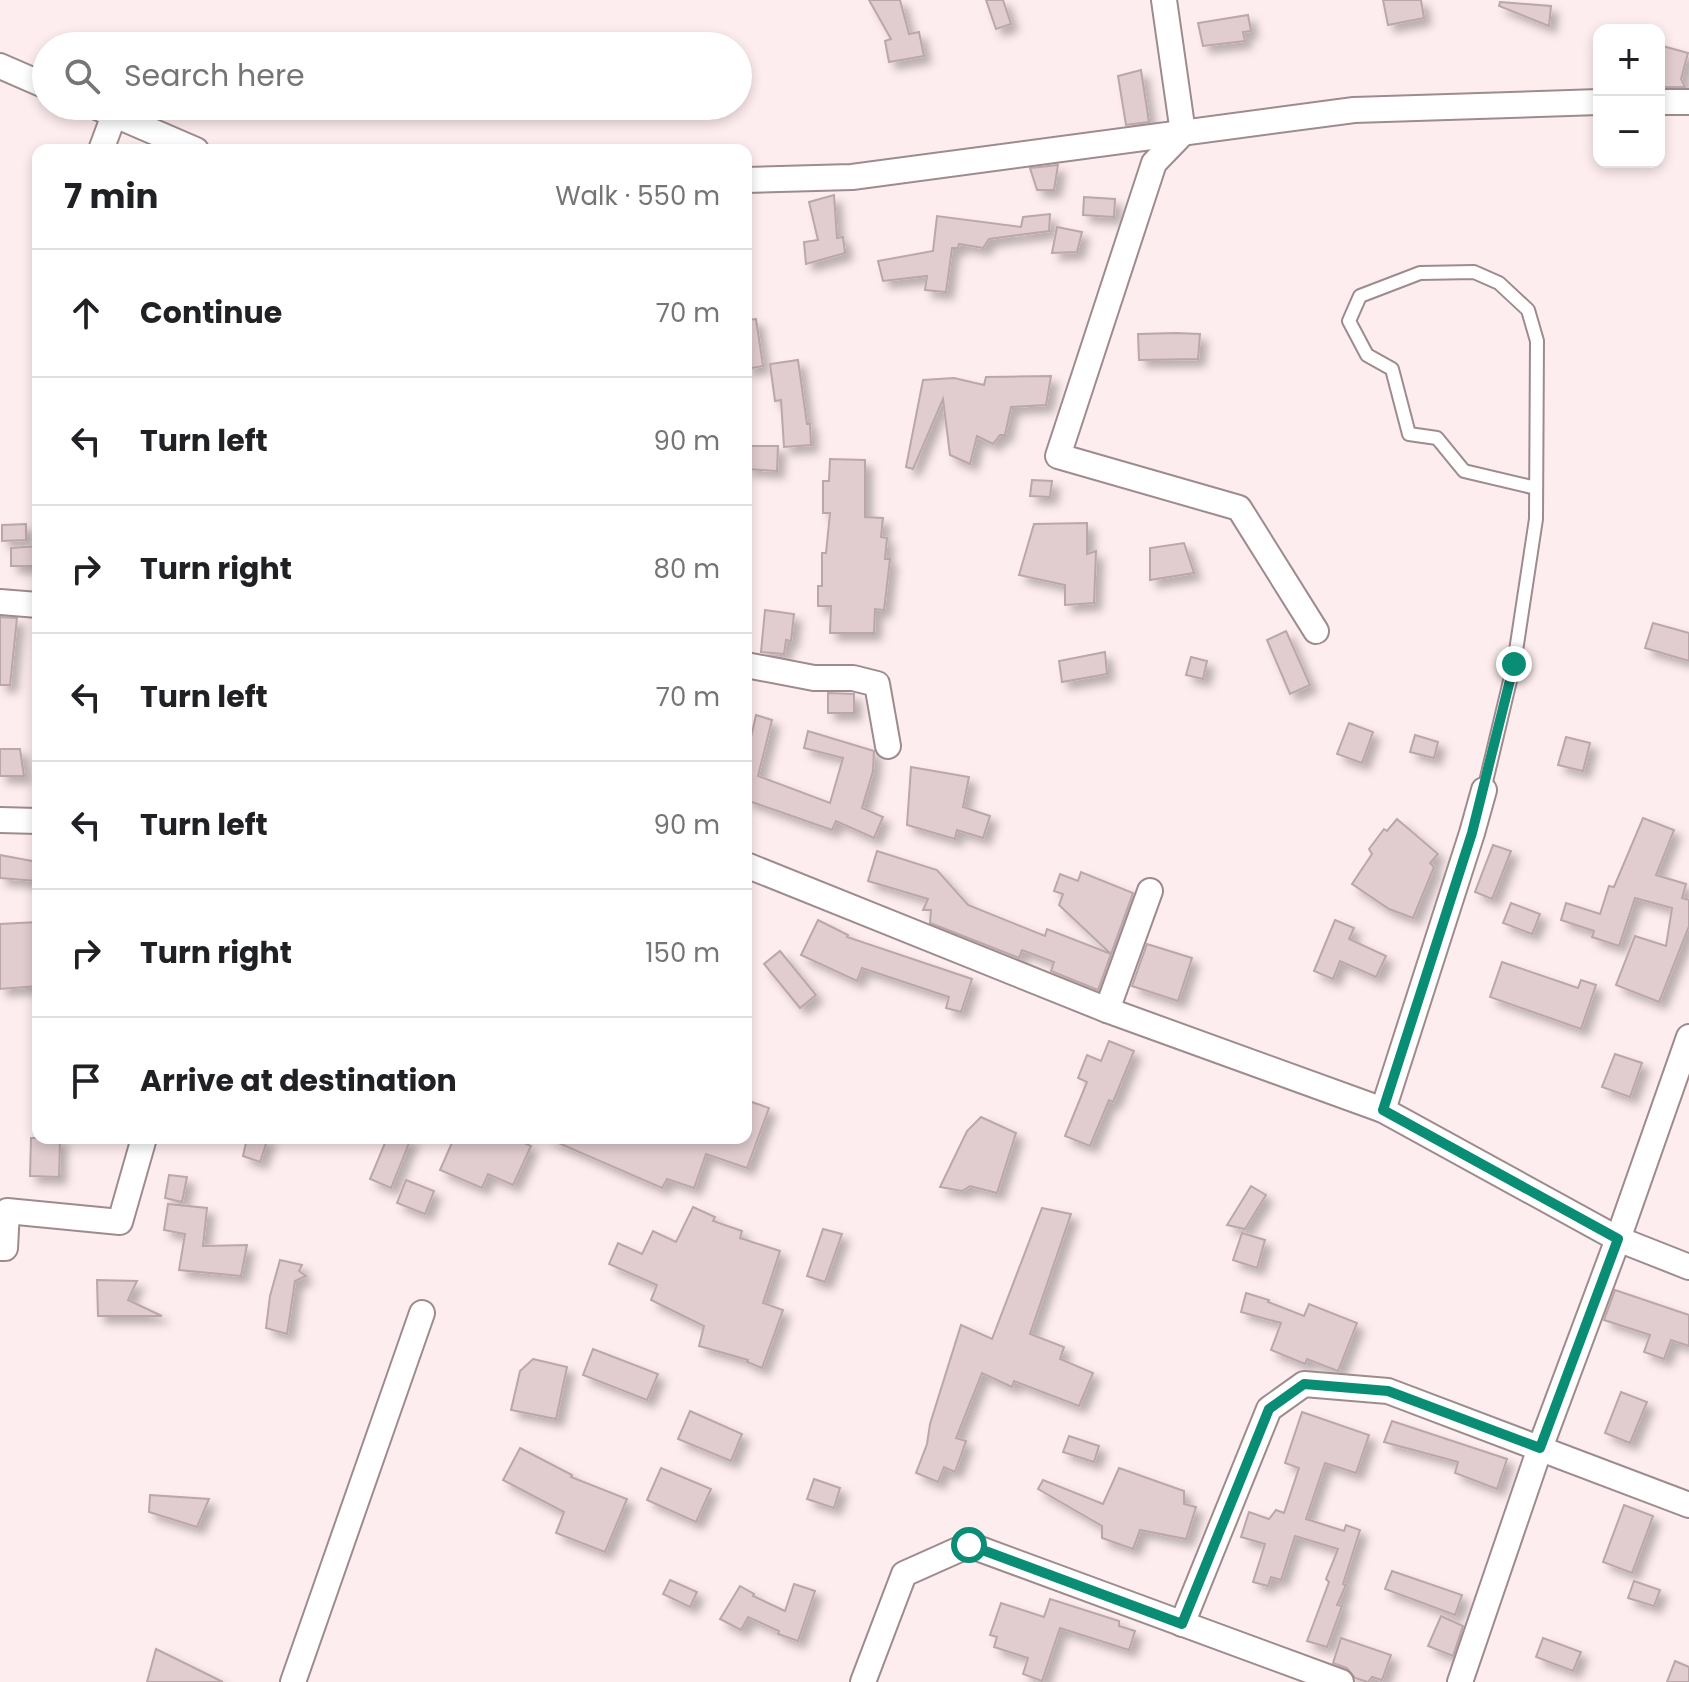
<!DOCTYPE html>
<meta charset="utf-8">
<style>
body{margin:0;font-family:Poppins,sans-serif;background:#f6f6f6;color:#202124}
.controls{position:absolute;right:24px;top:24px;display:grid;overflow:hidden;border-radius:16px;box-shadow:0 4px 12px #0003}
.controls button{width:72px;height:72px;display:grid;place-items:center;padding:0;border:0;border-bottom:2px solid #e0e0e0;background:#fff;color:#202124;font:40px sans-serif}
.stop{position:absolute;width:24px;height:24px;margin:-18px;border:6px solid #098e75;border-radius:50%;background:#fff}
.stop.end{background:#098e75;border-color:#fff;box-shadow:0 2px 8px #0008}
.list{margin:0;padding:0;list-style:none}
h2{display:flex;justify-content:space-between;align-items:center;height:104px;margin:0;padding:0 32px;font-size:34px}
h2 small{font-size:26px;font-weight:400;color:#757577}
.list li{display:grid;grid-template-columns:52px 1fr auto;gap:24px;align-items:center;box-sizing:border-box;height:128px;padding:0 32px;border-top:2px solid #e0e0e0}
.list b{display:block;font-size:30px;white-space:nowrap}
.list em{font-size:26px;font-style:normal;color:#757577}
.icon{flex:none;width:44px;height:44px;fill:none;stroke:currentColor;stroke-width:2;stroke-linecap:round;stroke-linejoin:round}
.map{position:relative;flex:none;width:1689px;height:1682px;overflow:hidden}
.search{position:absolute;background:#fff;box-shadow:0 4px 12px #0003;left:32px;top:32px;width:720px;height:88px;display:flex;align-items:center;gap:20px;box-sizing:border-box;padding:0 28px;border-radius:44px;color:#757577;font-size:30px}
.panel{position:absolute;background:#fff;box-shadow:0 4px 12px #0003;left:32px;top:144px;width:720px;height:1000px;border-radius:16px}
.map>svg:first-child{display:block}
.building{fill:#e1cccf;stroke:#bba7aa;stroke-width:2;filter:url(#shadow)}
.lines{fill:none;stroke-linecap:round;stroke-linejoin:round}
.service-casing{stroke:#9e8b8e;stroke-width:16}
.minor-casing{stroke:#9e8b8e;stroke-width:28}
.service{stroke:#fff;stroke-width:12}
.minor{stroke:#fff;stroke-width:24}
.route{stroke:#098e75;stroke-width:10}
</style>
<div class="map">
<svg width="1689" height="1682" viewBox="0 0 1689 1682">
<defs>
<filter id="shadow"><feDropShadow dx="7" dy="7" stdDeviation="4" flood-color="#0004"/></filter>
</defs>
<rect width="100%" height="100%" fill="#feedef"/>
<!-- building -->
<g class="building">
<path d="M 869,0 L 900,0 L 909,34 L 919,32 L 924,56 L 889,62 L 885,41 L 891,39 Z"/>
<path d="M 986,0 L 1003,0 L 1011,24 L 996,29 Z"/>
<path d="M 1383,0 L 1421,0 L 1424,18 L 1388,25 Z"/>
<path d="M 1500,2 L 1551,6 L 1549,26 L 1499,6 Z"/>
<path d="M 1248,15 L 1251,31 L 1243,32 L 1245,41 L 1203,46 L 1198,23 Z"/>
<path d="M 1659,45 L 1688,53 L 1681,79 L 1685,87 L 1659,87 Z"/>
<path d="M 1141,70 L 1149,122 L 1126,125 L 1118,76 Z"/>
<path d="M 1058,165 L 1054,190 L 1037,190 L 1030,168 Z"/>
<path d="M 834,195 L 837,238 L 843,237 L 845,253 L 806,264 L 804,242 L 818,240 L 809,202 Z"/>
<path d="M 1084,197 L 1115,199 L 1114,217 L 1083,215 Z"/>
<path d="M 1050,214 L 1049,231 L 989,239 L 983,248 L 959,244 L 958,248 L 952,248 L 946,292 L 925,290 L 927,276 L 883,281 L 878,261 L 933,251 L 937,216 L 1021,227 L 1023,217 Z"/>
<path d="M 1057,227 L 1082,232 L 1077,252 L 1052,253 Z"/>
<path d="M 756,319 L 763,366 L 746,369 L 746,320 Z"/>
<path d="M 1176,333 L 1200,334 L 1198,359 L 1139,360 L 1138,334 Z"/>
<path d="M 798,360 L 807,424 L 810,424 L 811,445 L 784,447 L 781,400 L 775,401 L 770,364 Z"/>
<path d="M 1051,376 L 1046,405 L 1011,407 L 1005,435 L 1000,435 L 993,444 L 977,436 L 970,464 L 950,455 L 943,399 L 913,469 L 906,467 L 923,380 L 954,378 L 984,385 L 986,377 Z"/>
<path d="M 746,446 L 778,446 L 777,471 L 746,469 Z"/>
<path d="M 830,459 L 865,460 L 865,517 L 883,518 L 881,537 L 887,538 L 885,559 L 890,559 L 884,610 L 875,609 L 874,633 L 830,633 L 831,606 L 818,606 L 818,586 L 822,586 L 822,553 L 826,553 L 830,513 L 823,513 L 823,481 L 829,481 Z"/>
<path d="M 1032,480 L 1052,481 L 1050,497 L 1030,496 Z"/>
<path d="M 1087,523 L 1087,554 L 1096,551 L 1094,603 L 1065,605 L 1065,585 L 1019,575 L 1034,524 Z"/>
<path d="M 26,524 L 26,540 L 2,541 L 2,525 Z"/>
<path d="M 1184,543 L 1194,573 L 1150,580 L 1150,548 Z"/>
<path d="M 38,546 L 38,566 L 11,566 L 11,548 Z"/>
<path d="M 765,610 L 794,614 L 791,641 L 786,640 L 784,654 L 761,652 Z"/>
<path d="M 0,617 L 17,618 L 10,685 L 0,685 Z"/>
<path d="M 1653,623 L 1689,633 L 1689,661 L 1645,648 Z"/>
<path d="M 1286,631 L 1310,685 L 1290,694 L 1267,640 Z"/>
<path d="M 1105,652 L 1107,674 L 1062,682 L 1059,661 Z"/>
<path d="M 1191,657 L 1207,661 L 1203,679 L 1186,675 Z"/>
<path d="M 828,693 L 854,694 L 854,713 L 828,713 Z"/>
<path d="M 756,715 L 772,720 L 758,776 L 830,803 L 843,758 L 804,748 L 808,731 L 874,751 L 873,771 L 862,808 L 883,817 L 874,838 L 836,821 L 832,830 L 746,800 L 746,745 L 749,746 Z"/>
<path d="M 1349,723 L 1373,732 L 1362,763 L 1337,754 Z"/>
<path d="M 1415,735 L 1438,742 L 1434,758 L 1410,752 Z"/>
<path d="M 1566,737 L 1590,743 L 1583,771 L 1558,765 Z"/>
<path d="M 0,749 L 20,749 L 24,776 L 0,776 Z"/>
<path d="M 911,767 L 969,777 L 963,807 L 990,816 L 983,838 L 957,830 L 955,839 L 907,825 Z"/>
<path d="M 1643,818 L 1674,830 L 1656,875 L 1686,884 L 1682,898 L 1689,900 L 1689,926 L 1659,1002 L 1616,985 L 1635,936 L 1666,946 L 1672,908 L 1635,898 L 1619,946 L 1592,937 L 1594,931 L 1561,920 L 1566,903 L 1600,914 L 1609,886 L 1614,887 Z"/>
<path d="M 1397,819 L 1438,854 L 1430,863 L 1434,867 L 1413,918 L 1389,909 L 1352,884 L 1372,854 L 1369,849 L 1384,829 L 1387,831 Z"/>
<path d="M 1493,845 L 1511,851 L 1492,899 L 1475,892 Z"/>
<path d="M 877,851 L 937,870 L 968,905 L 1045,936 L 1047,929 L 1111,954 L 1059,905 L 1063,894 L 1054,891 L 1060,874 L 1078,881 L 1081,872 L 1133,893 L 1098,990 L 1051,971 L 1054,962 L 1022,950 L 1019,958 L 930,923 L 931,910 L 923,910 L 928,899 L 868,881 Z"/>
<path d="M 0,855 L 38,862 L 38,881 L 0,878 Z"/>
<path d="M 1511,903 L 1540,914 L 1532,934 L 1503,923 Z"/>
<path d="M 818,920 L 848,935 L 847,937 L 972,979 L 961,1012 L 946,1008 L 949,997 L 862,968 L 857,981 L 801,955 Z"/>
<path d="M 1335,920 L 1354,928 L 1349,939 L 1386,956 L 1376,977 L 1340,961 L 1333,979 L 1314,971 Z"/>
<path d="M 38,922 L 38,986 L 0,989 L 0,924 Z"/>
<path d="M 1147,944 L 1192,958 L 1178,1001 L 1132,986 Z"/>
<path d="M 780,951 L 816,995 L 800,1008 L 764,964 Z"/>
<path d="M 1502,962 L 1578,988 L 1581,980 L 1596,985 L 1581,1029 L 1490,997 Z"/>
<path d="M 1109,1041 L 1134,1051 L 1113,1102 L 1109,1100 L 1090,1146 L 1065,1136 L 1087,1082 L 1078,1078 L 1087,1055 L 1101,1061 Z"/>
<path d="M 1615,1054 L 1642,1063 L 1630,1097 L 1602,1087 Z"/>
<path d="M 746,1100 L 769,1108 L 747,1168 L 706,1154 L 694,1188 L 667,1179 L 662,1188 L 547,1138 L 746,1138 Z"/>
<path d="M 981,1117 L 1016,1133 L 997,1193 L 970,1186 L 962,1191 L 940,1187 L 967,1131 Z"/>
<path d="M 31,1138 L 60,1138 L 59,1177 L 30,1176 Z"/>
<path d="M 247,1138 L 268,1138 L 260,1162 L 243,1156 Z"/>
<path d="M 387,1138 L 411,1138 L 391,1188 L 370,1179 Z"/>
<path d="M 454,1138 L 513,1138 L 531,1146 L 513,1185 L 488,1174 L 482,1188 L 440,1170 Z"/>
<path d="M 169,1175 L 187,1177 L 182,1202 L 165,1198 Z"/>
<path d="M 406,1180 L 434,1191 L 425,1214 L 397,1203 Z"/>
<path d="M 1251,1186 L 1266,1195 L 1245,1229 L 1227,1225 Z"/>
<path d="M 168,1204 L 207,1208 L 203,1246 L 247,1245 L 241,1276 L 179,1270 L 185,1234 L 164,1230 Z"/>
<path d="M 693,1207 L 715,1217 L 713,1221 L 742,1231 L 740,1238 L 780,1251 L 763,1303 L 783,1310 L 762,1368 L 747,1362 L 748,1360 L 699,1346 L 704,1326 L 651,1300 L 657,1285 L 609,1264 L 618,1243 L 642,1254 L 653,1231 L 676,1242 Z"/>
<path d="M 1042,1208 L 1071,1214 L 1030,1334 L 1064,1347 L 1060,1359 L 1093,1373 L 1079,1406 L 1014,1381 L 1012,1387 L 982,1373 L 956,1438 L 966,1441 L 955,1472 L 944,1467 L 938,1482 L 916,1473 L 927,1444 L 930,1424 L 961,1325 L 992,1339 Z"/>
<path d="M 823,1229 L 842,1234 L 825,1282 L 807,1276 Z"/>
<path d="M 1242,1233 L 1265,1240 L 1257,1268 L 1233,1260 Z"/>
<path d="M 280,1260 L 302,1265 L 299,1271 L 306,1276 L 295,1281 L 287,1334 L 266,1328 L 270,1296 Z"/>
<path d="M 97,1280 L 137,1281 L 128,1300 L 162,1316 L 98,1316 Z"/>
<path d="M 1615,1290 L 1689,1315 L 1689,1346 L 1671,1340 L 1664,1359 L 1644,1352 L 1650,1335 L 1604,1320 Z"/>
<path d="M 1246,1293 L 1269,1300 L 1268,1302 L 1304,1316 L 1309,1304 L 1357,1323 L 1338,1371 L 1307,1359 L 1305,1364 L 1271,1350 L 1281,1323 L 1241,1312 Z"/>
<path d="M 593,1349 L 658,1374 L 647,1400 L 583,1375 Z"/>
<path d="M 533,1359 L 567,1367 L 556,1419 L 511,1410 L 520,1371 Z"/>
<path d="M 1621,1392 L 1647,1402 L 1630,1443 L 1605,1433 Z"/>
<path d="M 690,1411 L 742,1434 L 731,1461 L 678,1439 Z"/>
<path d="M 1302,1412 L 1369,1435 L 1356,1473 L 1325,1463 L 1306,1519 L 1344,1531 L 1346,1525 L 1360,1530 L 1343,1584 L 1346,1585 L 1337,1605 L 1342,1606 L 1327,1647 L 1307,1641 L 1329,1582 L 1326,1579 L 1338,1549 L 1295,1536 L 1281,1580 L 1271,1577 L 1268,1586 L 1253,1582 L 1265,1544 L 1241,1537 L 1249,1512 L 1269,1519 L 1276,1510 L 1284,1513 L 1299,1468 L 1285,1463 Z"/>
<path d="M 1392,1421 L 1507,1459 L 1497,1489 L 1455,1473 L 1458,1462 L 1384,1442 Z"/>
<path d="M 1069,1436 L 1099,1446 L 1094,1462 L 1063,1452 Z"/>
<path d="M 520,1448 L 572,1475 L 571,1477 L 627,1499 L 605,1552 L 556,1533 L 564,1512 L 503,1480 Z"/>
<path d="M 661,1468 L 711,1489 L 696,1522 L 647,1500 Z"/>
<path d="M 1119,1468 L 1184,1491 L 1184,1504 L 1196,1507 L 1186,1539 L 1140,1530 L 1133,1549 L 1102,1538 L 1102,1526 L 1038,1489 L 1043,1480 L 1103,1504 Z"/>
<path d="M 814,1479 L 840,1488 L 834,1508 L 807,1499 Z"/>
<path d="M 150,1495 L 209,1499 L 197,1527 L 149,1512 Z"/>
<path d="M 1624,1505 L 1653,1516 L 1632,1573 L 1603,1562 Z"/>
<path d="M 1392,1571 L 1462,1595 L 1455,1615 L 1385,1589 Z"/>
<path d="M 670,1580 L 697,1592 L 690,1607 L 663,1594 Z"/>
<path d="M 1634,1581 L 1660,1590 L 1654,1606 L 1628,1598 Z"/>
<path d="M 794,1584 L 815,1591 L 798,1641 L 778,1634 L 779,1631 L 748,1617 L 741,1630 L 720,1619 L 740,1586 L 754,1594 L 753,1596 L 785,1611 Z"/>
<path d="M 1050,1599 L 1119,1621 L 1119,1626 L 1135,1631 L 1129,1650 L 1060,1628 L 1042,1681 L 1023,1674 L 1028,1658 L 994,1647 L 997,1637 L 990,1635 L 1001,1603 L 1044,1617 Z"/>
<path d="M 1441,1616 L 1463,1626 L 1453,1656 L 1428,1646 Z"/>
<path d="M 1341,1638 L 1391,1655 L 1382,1680 L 1372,1677 L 1368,1682 L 1355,1678 L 1347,1668 L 1333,1663 Z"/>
<path d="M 1543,1638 L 1581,1652 L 1573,1671 L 1536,1657 Z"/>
<path d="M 156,1649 L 223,1682 L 147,1682 Z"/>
<path d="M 1675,1661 L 1689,1667 L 1689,1682 L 1667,1682 Z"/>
</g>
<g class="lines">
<defs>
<path id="service" d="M 1484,790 L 1514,664 L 1536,519 L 1537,341 L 1528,310 L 1499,283 L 1474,272 L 1420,273 L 1360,296 L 1349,321 L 1367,355 L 1392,369 L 1409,434 L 1437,438 L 1464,471 L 1536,488"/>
<g id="minor">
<path d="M 1164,0 L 1183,133 L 1154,163 L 1058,456 L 1239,508 L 1316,631"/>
<path d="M 0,66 L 46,86"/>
<path d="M 1659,102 L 1689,102"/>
<path d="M 94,106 L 196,150"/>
<path d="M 101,150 L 114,115"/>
<path d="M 746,180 L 852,177 L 1354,110 L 1599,102"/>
<path d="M 0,602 L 38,605"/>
<path d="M 746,665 L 814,678 L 853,678 L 877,684 L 888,746"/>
<path d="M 0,820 L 38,821"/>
<path d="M 746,865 L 1107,1010 L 1383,1110 L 1618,1239 L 1689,1267"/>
<path d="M 1107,1010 L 1150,891"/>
<path d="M 1383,1110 L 1472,833 L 1484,790"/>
<path d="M 0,1248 L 5,1248 L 7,1211 L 120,1222 L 144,1138"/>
<path d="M 1182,1624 L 1269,1409 L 1304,1384 L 1388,1391 L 1689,1505"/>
<path d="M 293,1682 L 422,1313"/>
<path d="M 863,1682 L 904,1574 L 969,1545 L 1341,1682"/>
<path d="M 1460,1682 L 1540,1448 L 1618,1239 L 1689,1037"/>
</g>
</defs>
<!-- service casing -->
<use href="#service" class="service-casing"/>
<!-- minor casing -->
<use href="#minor" class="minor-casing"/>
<!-- service -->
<use href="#service" class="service"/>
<!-- minor -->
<use href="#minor" class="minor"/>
</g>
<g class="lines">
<!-- route -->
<path class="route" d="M 969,1545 L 1182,1624 L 1269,1409 L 1304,1384 L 1388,1391 L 1540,1448 L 1618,1239 L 1383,1110 L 1472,833 L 1514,664"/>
</g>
</svg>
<div class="controls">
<button>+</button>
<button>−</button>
</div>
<div class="stop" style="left:969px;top:1545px"></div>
<div class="stop end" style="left:1514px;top:664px"></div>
<div class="search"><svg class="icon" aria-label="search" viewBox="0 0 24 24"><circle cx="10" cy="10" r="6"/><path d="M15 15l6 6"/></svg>Search here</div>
<section class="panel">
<h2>7 min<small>Walk · 550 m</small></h2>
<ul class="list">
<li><svg class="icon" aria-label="ahead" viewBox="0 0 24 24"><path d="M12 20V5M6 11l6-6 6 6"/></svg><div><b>Continue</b></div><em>70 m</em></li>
<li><svg class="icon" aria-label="left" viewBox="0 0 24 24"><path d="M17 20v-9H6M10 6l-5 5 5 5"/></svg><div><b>Turn left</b></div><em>90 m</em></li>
<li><svg class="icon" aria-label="right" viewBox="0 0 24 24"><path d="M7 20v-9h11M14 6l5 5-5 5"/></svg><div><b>Turn right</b></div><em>80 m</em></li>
<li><svg class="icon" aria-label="left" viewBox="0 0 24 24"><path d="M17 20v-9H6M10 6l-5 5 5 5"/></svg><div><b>Turn left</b></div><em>70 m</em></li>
<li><svg class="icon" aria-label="left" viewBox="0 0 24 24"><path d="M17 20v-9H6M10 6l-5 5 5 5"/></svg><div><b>Turn left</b></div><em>90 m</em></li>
<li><svg class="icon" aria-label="right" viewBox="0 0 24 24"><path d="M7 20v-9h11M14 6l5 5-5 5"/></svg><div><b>Turn right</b></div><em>150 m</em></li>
<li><svg class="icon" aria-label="arrive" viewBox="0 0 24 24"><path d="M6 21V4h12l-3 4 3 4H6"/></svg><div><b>Arrive at destination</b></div></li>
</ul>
</section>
</div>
